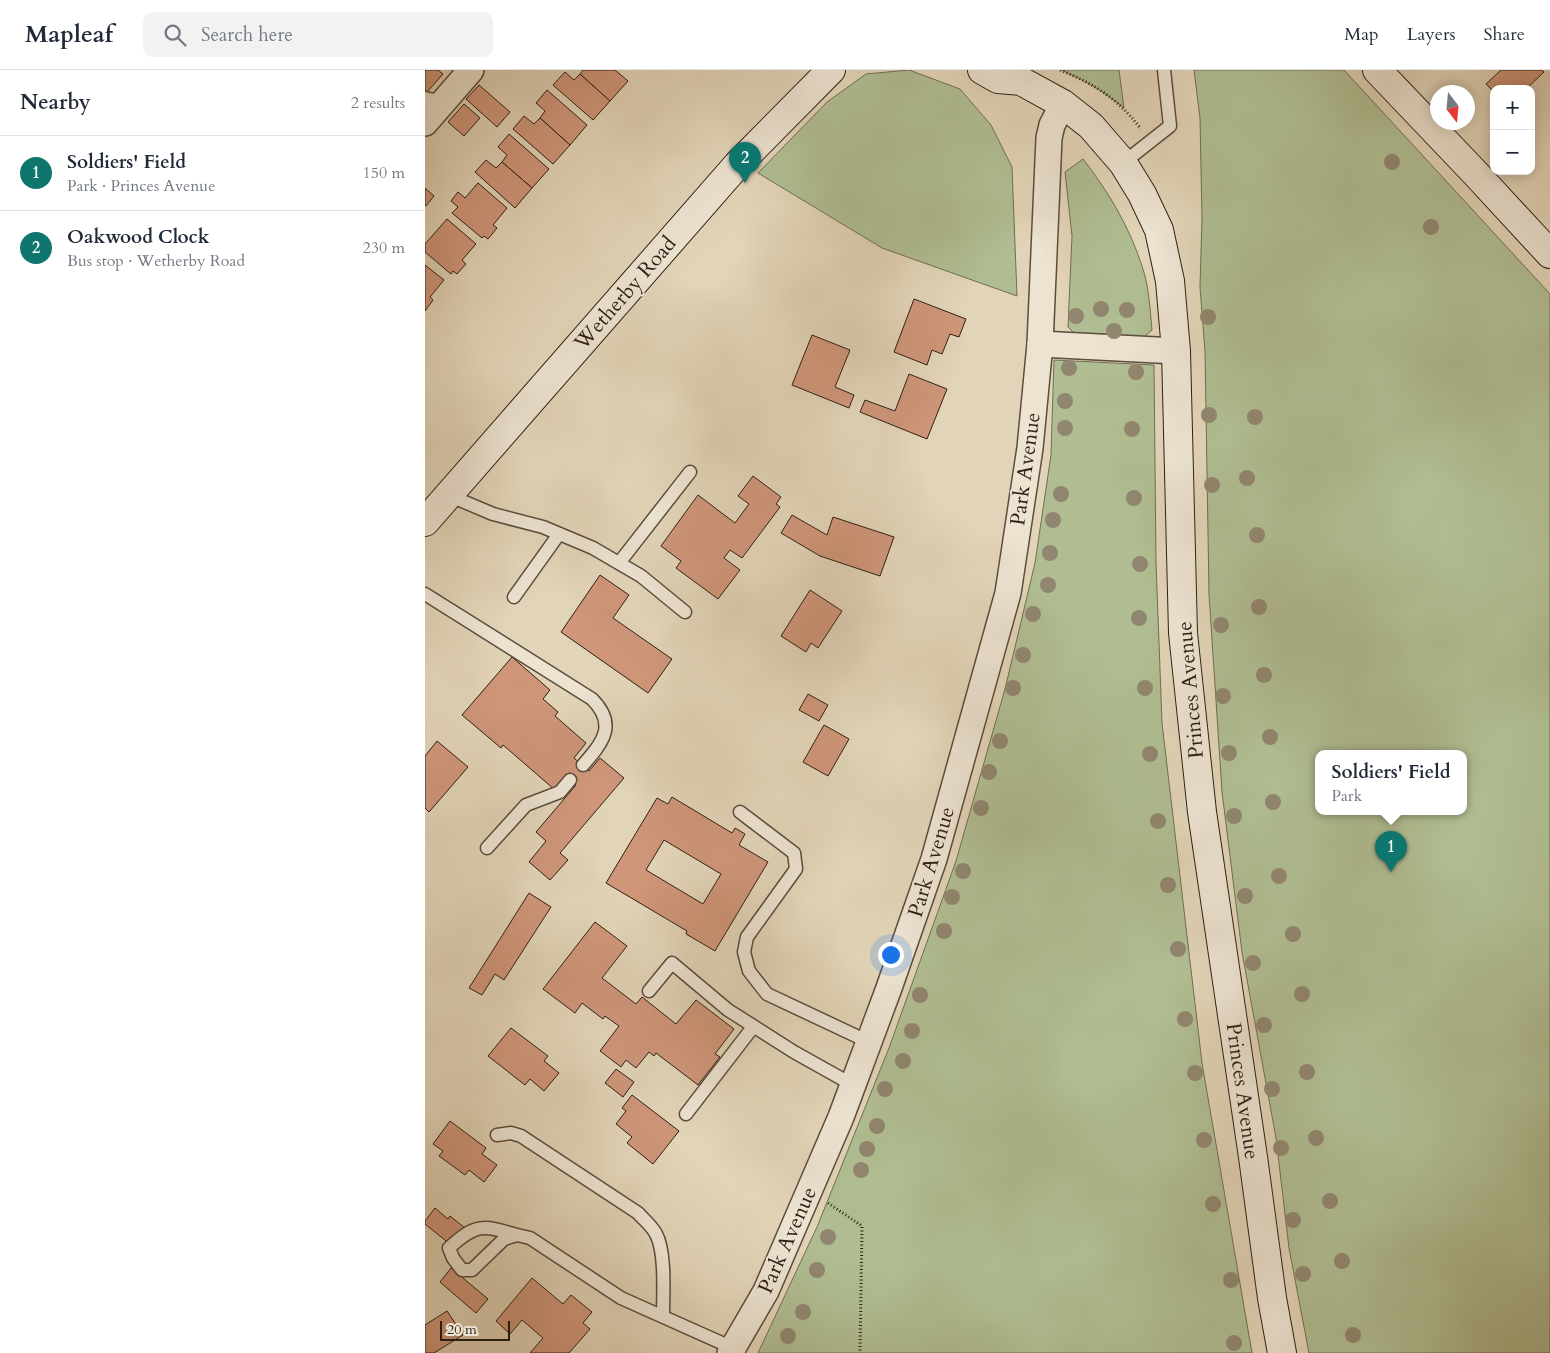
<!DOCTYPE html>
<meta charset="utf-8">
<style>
body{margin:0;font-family:Cardo,serif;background:#f2f2f3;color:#1f2937}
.controls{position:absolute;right:15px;top:15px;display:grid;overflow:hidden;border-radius:10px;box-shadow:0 2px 12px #0003}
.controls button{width:45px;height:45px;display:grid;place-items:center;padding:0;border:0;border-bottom:1px solid #e0e1e3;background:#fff;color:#1f2937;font:25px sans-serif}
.compass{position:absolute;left:1005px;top:15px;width:45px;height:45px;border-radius:50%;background:#fff;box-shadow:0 2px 12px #0003;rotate:164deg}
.scale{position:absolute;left:15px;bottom:12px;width:70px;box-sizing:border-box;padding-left:5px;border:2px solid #2e1f14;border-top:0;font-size:14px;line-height:18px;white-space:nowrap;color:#2e1f14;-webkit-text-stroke:4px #ece3d1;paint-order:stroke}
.you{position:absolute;left:465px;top:884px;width:18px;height:18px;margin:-12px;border:4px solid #fff;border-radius:50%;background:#1a73e8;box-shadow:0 0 0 8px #1a73e833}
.badge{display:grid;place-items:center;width:32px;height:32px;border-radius:50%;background:#0f766e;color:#fff;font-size:16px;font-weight:700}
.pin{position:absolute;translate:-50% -41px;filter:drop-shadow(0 1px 2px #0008)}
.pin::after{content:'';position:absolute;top:26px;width:18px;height:15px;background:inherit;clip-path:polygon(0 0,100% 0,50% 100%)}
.popup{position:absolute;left:890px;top:680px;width:152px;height:65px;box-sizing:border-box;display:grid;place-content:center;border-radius:10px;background:#fff;filter:drop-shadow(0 1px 4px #0005);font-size:16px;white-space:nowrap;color:#747a83}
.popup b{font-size:19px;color:#1f2937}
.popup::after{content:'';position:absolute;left:50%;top:100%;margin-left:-10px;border:10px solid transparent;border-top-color:#fff}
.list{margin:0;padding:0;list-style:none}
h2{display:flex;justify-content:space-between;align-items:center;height:65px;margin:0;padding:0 20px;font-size:21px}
h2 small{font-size:16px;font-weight:400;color:#747a83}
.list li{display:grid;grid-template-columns:32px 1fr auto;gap:15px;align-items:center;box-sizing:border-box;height:75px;padding:0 20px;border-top:1px solid #e0e1e3}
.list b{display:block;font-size:19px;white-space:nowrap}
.list p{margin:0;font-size:16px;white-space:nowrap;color:#747a83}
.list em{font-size:16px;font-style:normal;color:#747a83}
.icon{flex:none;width:28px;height:28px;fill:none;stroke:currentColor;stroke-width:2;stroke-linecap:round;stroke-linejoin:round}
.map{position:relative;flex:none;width:1125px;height:1283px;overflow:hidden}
header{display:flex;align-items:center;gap:30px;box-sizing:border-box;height:70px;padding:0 25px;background:#fff;border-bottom:1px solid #e0e1e3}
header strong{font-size:24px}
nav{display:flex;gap:28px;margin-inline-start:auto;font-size:18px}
.search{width:350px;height:45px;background:#f2f2f3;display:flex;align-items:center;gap:12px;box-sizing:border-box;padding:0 18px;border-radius:10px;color:#747a83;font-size:19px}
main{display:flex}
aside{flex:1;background:#fff}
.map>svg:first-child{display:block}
.green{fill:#b0bd92;stroke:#6f6e53;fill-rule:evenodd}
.building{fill:#cf967a;stroke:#2e1f14;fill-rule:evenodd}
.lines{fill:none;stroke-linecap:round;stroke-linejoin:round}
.lane-casing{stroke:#5b4c3d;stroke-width:15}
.street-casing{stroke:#5b4c3d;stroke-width:28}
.secondary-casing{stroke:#2e1f14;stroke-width:30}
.path{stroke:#2e1f14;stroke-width:3;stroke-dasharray:1 2.5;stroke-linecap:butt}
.lane{stroke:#ece3d1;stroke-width:12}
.street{stroke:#ece3d1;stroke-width:25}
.secondary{stroke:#ece3d1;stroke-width:28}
.tree{fill:#91866f}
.labels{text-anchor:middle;stroke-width:4;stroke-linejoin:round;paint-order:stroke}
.street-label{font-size:21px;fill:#2e1f14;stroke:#ece3d1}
</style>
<header>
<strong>Mapleaf</strong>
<div class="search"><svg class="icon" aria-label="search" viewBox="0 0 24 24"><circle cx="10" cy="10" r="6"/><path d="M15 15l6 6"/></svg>Search here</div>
<nav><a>Map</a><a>Layers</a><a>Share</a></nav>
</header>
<main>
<aside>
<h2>Nearby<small>2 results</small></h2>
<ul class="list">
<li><span class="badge">1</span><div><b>Soldiers' Field</b><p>Park · Princes Avenue</p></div><em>150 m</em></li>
<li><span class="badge">2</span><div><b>Oakwood Clock</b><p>Bus stop · Wetherby Road</p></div><em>230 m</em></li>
</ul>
</aside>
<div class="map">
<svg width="1125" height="1283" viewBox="0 0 1125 1283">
<rect width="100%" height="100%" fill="#e2d4b8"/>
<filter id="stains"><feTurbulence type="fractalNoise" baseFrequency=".004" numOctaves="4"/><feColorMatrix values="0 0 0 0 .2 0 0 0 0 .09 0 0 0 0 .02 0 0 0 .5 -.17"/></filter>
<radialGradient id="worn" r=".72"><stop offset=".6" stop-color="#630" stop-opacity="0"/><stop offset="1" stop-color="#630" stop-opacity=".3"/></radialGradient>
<!-- green -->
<g class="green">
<path d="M 484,0 L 535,19 L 566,55 L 587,97 L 592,226 L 457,178 L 333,103 L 402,32 L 441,4 Z"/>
<path d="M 636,0 L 694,0 L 699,38 C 678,21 661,11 636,0 Z"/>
<path d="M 769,0 L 919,0 L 1125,224 L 1125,1283 L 884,1283 L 864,1178 L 851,1068 L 817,882 L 797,722 L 784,524 L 780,281 L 775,217 L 777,149 L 775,48 ZM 894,683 L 1038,683 L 1038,741 L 894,741 Z"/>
<path d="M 658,89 C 683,121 704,156 717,196 C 724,216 725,239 727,260 L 717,269 L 650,264 L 643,257 L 647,166 L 640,102 Z"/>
<path d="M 629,290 L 729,295 L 731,492 L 737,653 L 777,993 L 827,1283 L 333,1283 L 392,1157 L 464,978 L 531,791 L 580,619 L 610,493 L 626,385 Z"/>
</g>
<!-- building -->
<g class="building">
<path d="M 0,0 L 13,0 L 18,4 L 2,22 L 0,20 Z"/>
<path d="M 158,0 L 190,0 L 203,11 L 185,31 L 155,4 Z"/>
<path d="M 1076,0 L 1117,0 L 1119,2 L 1101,19 L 1069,19 L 1069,22 L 1061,14 Z"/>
<path d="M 140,2 L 149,10 L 155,4 L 185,31 L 168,50 L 128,15 Z"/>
<path d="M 54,15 L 85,42 L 72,57 L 41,29 Z"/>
<path d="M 122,20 L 162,55 L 145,75 L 115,48 L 120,41 L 111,33 Z"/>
<path d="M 39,34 L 55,48 L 39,66 L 23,52 Z"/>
<path d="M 99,46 L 109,54 L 115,48 L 145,75 L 128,94 L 88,59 Z"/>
<path d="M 84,64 L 124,99 L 107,118 L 77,92 L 82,85 L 73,77 Z"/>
<path d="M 61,90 L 71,98 L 77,92 L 107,118 L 90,138 L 50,102 Z"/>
<path d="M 53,113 L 82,138 L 68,155 L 72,158 L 63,169 L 59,166 L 57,168 L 27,143 L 33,137 L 26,131 L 33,122 L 40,128 Z"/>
<path d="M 0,118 L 9,126 L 1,136 L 0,135 Z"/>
<path d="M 22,149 L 51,174 L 37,190 L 41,194 L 32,204 L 28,201 L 26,204 L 0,182 L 0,174 Z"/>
<path d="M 0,195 L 19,210 L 5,227 L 8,230 L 0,241 Z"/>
<path d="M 489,229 L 541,249 L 534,267 L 525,264 L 517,284 L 507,280 L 502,295 L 469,282 Z"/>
<path d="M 387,265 L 425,280 L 410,317 L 429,325 L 424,338 L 367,315 Z"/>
<path d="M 484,304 L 522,319 L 502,369 L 435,342 L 440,330 L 470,341 Z"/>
<path d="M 328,406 L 356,427 L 351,434 L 355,437 L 317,488 L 305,480 L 299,488 L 315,500 L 293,529 L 251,498 L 256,491 L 236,476 L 273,425 L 310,453 L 324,434 L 313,426 Z"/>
<path d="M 367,445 L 402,465 L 408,447 L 469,467 L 455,506 L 395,486 L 356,463 Z"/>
<path d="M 175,505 L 204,525 L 188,548 L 247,589 L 223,623 L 136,562 Z"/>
<path d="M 385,520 L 417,541 L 393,578 L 386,573 L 381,582 L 356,566 Z"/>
<path d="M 87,587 L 125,620 L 118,629 L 133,642 L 130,646 L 161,673 L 149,688 L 164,701 L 175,688 L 199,708 L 135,783 L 143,790 L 125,810 L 104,792 L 121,771 L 111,762 L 151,715 L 141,707 L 130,720 L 78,675 L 76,678 L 37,645 Z"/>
<path d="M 383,624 L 403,635 L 394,651 L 374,640 Z"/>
<path d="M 399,655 L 424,669 L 403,706 L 378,692 Z"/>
<path d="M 12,671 L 43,697 L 4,742 L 0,738 L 0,686 Z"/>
<path d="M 247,727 L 307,763 L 310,758 L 320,764 L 314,775 L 343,792 L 290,881 L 261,864 L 262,861 L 181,813 L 232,728 L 243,734 ZM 239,770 L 296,804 L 278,834 L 221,800 Z"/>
<path d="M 104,823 L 126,837 L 79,910 L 70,904 L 57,925 L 44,918 Z"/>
<path d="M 170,852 L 202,876 L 177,908 L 211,934 L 217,927 L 251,954 L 271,930 L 309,959 L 290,984 L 295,987 L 273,1015 L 231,983 L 229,986 L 224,982 L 211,998 L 201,990 L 196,997 L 175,981 L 194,956 L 180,946 L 178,949 L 157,933 L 150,943 L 118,919 Z"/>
<path d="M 86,958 L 123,986 L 119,991 L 134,1003 L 119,1021 L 105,1009 L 100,1015 L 63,986 Z"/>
<path d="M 191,999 L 209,1012 L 198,1027 L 180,1013 Z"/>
<path d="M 207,1025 L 254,1061 L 228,1094 L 202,1073 L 207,1067 L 191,1054 L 201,1041 L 197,1038 Z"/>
<path d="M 25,1051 L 61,1078 L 57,1084 L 72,1095 L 59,1112 L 44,1100 L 40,1105 L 14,1086 L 18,1081 L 8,1074 Z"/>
<path d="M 10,1138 L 23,1149 L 25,1146 L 40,1158 L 26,1175 L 0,1154 L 0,1151 Z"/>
<path d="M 26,1198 L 63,1229 L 51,1243 L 15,1212 Z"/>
<path d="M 107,1208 L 138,1234 L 146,1225 L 167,1242 L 158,1253 L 165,1259 L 144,1283 L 105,1283 L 118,1268 L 97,1250 L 85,1264 L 71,1251 Z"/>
<path d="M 22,1241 L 38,1265 L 9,1283 L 0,1283 L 0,1255 Z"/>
</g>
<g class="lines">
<defs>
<g id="lane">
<path d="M 0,28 L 18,32"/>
<path d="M 698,93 L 745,56 L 739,0"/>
<path d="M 23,425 L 68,444 L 118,457 L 168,478 L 216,506 L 260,542"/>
<path d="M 194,493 L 265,402"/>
<path d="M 0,524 L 167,629 C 193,655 177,673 158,695"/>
<path d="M 89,527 L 134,464"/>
<path d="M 315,742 L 369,783 L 371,799 L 322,867 L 319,882 L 324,901 L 342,924 L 444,972"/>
<path d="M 62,778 L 101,735 L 135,722 L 145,710"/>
<path d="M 224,921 L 247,893 L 303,940 L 369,982 L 428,1015"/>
<path d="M 261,1044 L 328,957"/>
<path d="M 72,1065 L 86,1063 L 96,1066 L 213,1143 C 219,1150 227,1156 231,1164 C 241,1182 238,1225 238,1246"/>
<path d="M 92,1165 C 58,1155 51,1153 24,1178 L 28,1188 L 37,1200 L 47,1200 L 79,1169 L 92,1165 L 105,1168 L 196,1228 L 308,1278"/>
</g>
<g id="street">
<path d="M 0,53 L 46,0"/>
<path d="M 615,274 L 751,281"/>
<path d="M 305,1283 L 341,1221 L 416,1047 L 464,918 L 509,789 L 583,523 L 605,378 L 615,274 L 624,68 L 627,55 L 638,34"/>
</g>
<g id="secondary">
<path d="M 557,0 L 573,9 L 596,11 L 638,34 L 666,56 L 698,93 L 717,124 L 734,160 L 745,211 L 751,281 L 758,563 L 777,742 L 828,1087 L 847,1228 L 857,1283"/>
<path d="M 952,0 L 1052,105 L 1125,184"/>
<path d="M 0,452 L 313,94 L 406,0"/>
</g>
</defs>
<!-- lane casing -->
<use href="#lane" class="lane-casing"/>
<!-- street casing -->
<use href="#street" class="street-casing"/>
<!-- secondary casing -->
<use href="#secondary" class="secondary-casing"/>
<!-- path -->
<g class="path">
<path d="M 635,0 C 671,15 691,27 716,59"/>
<path d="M 403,1133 L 437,1156 L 435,1283"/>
</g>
<!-- lane -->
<use href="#lane" class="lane"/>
<!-- street -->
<use href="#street" class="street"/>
<!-- secondary -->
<use href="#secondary" class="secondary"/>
</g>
<!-- trees -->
<g class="tree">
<circle cx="967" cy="92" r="8"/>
<circle cx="1006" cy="157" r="8"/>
<circle cx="676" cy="239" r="8"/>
<circle cx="702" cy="240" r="8"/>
<circle cx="651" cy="246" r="8"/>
<circle cx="783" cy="247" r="8"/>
<circle cx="689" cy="261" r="8"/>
<circle cx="644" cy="298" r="8"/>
<circle cx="711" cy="302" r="8"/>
<circle cx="640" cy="331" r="8"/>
<circle cx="784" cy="345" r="8"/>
<circle cx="830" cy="347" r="8"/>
<circle cx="640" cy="358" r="8"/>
<circle cx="707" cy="359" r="8"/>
<circle cx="822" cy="408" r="8"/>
<circle cx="787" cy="415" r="8"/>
<circle cx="636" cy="424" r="8"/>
<circle cx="709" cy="428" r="8"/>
<circle cx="628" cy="450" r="8"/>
<circle cx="832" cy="465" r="8"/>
<circle cx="625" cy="483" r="8"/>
<circle cx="715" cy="494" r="8"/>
<circle cx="623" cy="515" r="8"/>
<circle cx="834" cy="537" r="8"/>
<circle cx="608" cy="544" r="8"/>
<circle cx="714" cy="548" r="8"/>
<circle cx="796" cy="555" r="8"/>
<circle cx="598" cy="585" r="8"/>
<circle cx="839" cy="605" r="8"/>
<circle cx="588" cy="618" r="8"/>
<circle cx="720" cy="618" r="8"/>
<circle cx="798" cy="626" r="8"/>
<circle cx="845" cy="667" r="8"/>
<circle cx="575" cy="671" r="8"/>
<circle cx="804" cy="683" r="8"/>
<circle cx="725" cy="684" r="8"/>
<circle cx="564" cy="702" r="8"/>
<circle cx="848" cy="732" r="8"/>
<circle cx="556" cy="738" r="8"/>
<circle cx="809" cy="746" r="8"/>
<circle cx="733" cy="751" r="8"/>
<circle cx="538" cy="801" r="8"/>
<circle cx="854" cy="806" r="8"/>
<circle cx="743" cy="815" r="8"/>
<circle cx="820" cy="826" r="8"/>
<circle cx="527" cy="827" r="8"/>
<circle cx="519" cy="861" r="8"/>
<circle cx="868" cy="864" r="8"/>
<circle cx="753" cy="879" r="8"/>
<circle cx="828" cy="893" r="8"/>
<circle cx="877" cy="924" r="8"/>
<circle cx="495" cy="925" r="8"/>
<circle cx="760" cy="949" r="8"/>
<circle cx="839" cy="955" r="8"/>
<circle cx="487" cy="961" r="8"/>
<circle cx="478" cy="991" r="8"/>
<circle cx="882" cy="1002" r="8"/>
<circle cx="770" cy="1003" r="8"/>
<circle cx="460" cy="1019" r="8"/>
<circle cx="847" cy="1019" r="8"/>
<circle cx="452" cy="1056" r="8"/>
<circle cx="891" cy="1068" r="8"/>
<circle cx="779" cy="1070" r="8"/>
<circle cx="856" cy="1078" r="8"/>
<circle cx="442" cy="1079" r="8"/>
<circle cx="436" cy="1100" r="8"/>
<circle cx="905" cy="1131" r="8"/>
<circle cx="788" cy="1134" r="8"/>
<circle cx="868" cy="1150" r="8"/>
<circle cx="403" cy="1167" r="8"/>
<circle cx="917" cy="1191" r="8"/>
<circle cx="392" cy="1200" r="8"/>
<circle cx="878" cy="1204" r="8"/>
<circle cx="806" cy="1210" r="8"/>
<circle cx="378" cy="1242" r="8"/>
<circle cx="928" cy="1265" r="8"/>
<circle cx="363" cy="1266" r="8"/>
<circle cx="809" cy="1273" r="8"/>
</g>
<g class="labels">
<!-- street labels -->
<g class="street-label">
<text transform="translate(200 223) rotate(-49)" y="7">Wetherby Road</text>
<text transform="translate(600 399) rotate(-82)" y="7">Park Avenue</text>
<text transform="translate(765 620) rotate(-95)" y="7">Princes Avenue</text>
<text transform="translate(506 792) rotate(-73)" y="7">Park Avenue</text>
<text transform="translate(818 1021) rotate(82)" y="7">Princes Avenue</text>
<text transform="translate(362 1170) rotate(-66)" y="7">Park Avenue</text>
</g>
</g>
<rect width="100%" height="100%" filter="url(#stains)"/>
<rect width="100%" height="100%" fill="url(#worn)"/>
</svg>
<div class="controls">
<button>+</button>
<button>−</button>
</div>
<svg class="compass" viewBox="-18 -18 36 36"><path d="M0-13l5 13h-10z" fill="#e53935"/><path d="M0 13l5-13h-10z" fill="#747a83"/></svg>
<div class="scale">20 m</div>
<div class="you"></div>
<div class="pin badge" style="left:966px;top:802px">1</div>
<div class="popup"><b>Soldiers' Field</b>Park</div>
<div class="pin badge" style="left:320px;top:113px">2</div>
</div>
</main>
